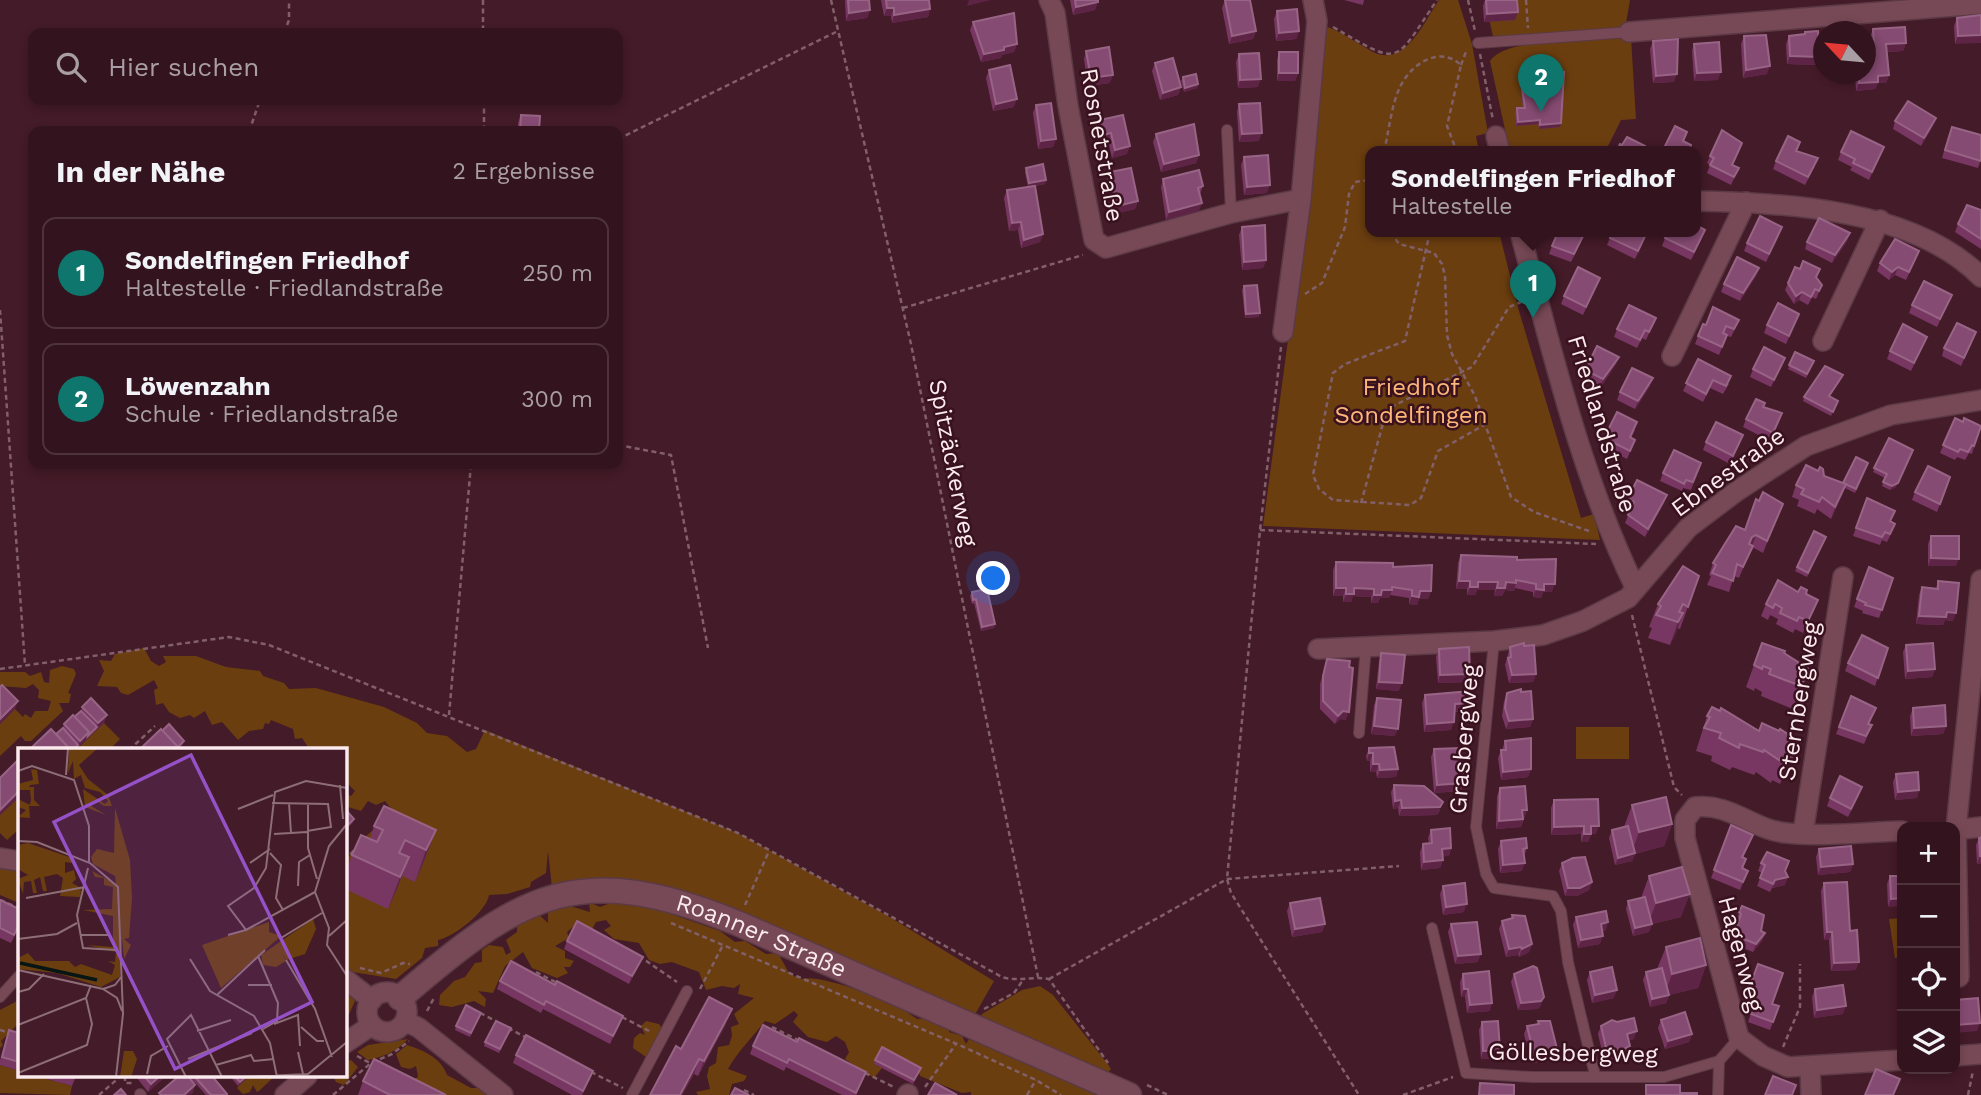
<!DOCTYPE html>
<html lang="de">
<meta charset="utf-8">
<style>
body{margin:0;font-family:"Work Sans",sans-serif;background:#3b1d27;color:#f1f3f6}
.controls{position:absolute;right:21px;bottom:21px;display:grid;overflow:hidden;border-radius:14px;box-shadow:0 4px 10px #0003}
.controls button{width:63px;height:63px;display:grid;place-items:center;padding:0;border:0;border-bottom:2px solid #4e333c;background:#33141e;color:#f1f3f6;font:35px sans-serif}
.compass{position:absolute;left:1813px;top:21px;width:63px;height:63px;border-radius:50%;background:#33141e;box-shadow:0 4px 10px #0003;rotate:296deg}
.you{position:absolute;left:994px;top:579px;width:24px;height:24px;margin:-18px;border:5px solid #fff;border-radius:50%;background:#1a73e8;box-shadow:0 0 0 10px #1a73e833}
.badge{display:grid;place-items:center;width:46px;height:46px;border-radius:50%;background:#0f766e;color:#fff;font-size:23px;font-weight:700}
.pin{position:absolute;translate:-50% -58px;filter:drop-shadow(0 2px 4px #0008)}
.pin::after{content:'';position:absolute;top:37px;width:24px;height:21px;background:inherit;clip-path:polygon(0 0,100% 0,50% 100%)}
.popup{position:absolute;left:1365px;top:146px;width:336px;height:91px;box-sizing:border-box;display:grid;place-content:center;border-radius:14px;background:#33141e;filter:drop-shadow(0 2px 5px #0005);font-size:23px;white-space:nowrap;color:#a99ea4}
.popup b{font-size:26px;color:#f1f3f6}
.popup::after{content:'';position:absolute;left:50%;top:100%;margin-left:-14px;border:14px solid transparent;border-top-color:#33141e}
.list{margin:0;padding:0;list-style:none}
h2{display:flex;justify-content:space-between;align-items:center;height:91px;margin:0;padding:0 28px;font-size:30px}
h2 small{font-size:23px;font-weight:400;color:#a99ea4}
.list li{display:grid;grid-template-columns:46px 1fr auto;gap:21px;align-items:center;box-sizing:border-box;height:112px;margin:0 14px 14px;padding:0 14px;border:2px solid #4e333c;border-radius:14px}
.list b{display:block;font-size:26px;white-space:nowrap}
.list p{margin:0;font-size:23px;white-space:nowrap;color:#a99ea4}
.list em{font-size:23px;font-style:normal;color:#a99ea4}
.icon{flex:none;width:38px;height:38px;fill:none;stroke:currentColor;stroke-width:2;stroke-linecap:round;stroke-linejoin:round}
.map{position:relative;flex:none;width:1981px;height:1095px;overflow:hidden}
.search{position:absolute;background:#33141e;box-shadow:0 4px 10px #0003;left:28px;top:28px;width:595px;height:77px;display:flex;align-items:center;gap:18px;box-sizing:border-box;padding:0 24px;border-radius:14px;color:#a99ea4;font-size:26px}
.panel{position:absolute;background:#33141e;box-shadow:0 4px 10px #0003;left:28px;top:126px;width:595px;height:343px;border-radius:14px}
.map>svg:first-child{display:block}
.green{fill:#6b3e0f}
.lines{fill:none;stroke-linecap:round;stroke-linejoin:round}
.service-casing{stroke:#5b3a46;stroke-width:12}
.minor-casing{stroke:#5b3a46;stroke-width:22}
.tertiary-casing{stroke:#5b3a46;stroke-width:27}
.path{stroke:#81606a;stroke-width:2.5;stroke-dasharray:5 3.5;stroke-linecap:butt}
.service{stroke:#774956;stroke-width:10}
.minor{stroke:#774956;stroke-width:19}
.tertiary{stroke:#774956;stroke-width:24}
.wall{fill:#783762}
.shaded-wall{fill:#5d2445}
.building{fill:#864b72;stroke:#986485;stroke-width:2}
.labels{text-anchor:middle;stroke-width:5;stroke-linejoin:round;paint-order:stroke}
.street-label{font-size:24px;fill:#fbeaee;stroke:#39111f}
.park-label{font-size:24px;fill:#fcb678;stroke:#39111f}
.inset-river{fill:none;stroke:#071614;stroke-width:3.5}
.inset-road{fill:none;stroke:#8d6e77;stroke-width:2}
.view{fill:#9552c8;fill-opacity:0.15;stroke:#9552c8;stroke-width:3.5}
.inset-edge{fill:none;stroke:#fbeaee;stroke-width:3.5}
</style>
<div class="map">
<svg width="1981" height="1095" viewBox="0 0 1981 1095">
<rect width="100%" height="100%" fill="#441b28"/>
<!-- green -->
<g class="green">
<path d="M 1439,0 L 1458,0 L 1472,44 L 1488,133 L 1476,136 L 1479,152 L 1370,152 L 1370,232 L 1499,232 L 1519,311 L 1581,518 L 1594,514 L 1600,540 L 1263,526 L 1307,199 L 1325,26 C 1342,32 1357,43 1373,52 C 1405,68 1424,22 1439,0 Z"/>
<path d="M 1485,0 L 1630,0 L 1625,29 L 1494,41 Z"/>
<path d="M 1631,38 L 1636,119 L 1621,120 L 1605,152 L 1510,152 L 1490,61 C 1506,36 1601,40 1631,38 Z"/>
<path d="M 144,648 L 151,661 L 159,666 L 166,662 L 163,656 L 196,656 L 226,667 L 260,671 L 263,676 L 284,683 L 289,689 L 316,688 L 384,707 L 417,723 L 427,733 L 447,736 L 467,752 L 476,749 L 485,730 L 738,833 L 888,916 L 994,981 L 969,1025 L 707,911 L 553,897 L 548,851 L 546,873 L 531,882 L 530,887 L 507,894 L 489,895 C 487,911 454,937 438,940 L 438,946 L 425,948 L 422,958 L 396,979 L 346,971 L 345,861 L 365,837 L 394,812 L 385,801 L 376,805 L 368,801 L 361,811 L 345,806 L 345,794 L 351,796 L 355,791 L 345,781 L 345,750 L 310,750 L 302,738 L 295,739 L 293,729 L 271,720 L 269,724 L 265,723 L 263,729 L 249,731 L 238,740 L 222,722 L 212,725 L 205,711 L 194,718 L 190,715 L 180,718 L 169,712 L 163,703 L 156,705 L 154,690 L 158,688 L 154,680 L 128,695 L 121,693 L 117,687 L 97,686 L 104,671 L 99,660 L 111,661 L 115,654 Z"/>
<path d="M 62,666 L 74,669 L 76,674 L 68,693 L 71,694 L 69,703 L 59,703 L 63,711 L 31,741 L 25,741 L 21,736 L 0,756 L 0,724 L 15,709 L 23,717 L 25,714 L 31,718 L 35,711 L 48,711 L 51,701 L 38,698 L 39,690 L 33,684 L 26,688 L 0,686 L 0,672 L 25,672 L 30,676 L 41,672 L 44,682 L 49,683 L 50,670 Z"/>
<path d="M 104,723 L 120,739 L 109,750 L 76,750 Z"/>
<rect x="1576" y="727" width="53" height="32"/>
<path d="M 19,797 L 19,829 L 7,840 L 0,833 L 0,815 Z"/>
<path d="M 15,864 L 19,865 L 19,903 L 0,895 L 0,868 Z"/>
<path d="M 616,901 L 622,905 L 668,902 L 671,914 L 720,931 L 735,942 L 745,941 L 766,954 L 778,953 L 789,973 L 800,979 C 823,973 898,1003 917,1019 L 928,1018 L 949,1028 L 949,1032 L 962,1036 L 966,1044 L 969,1039 L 1097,1095 L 971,1095 L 971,1092 L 962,1093 L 920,1076 L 919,1072 L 874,1064 L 882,1068 L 874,1078 L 845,1059 L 849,1052 L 845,1042 L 836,1036 L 827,1042 L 808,1037 L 793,1022 L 798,1015 L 794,1011 L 775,1024 L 765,1021 C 751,1039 739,1050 728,1069 L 747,1076 L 744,1081 L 732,1084 L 729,1095 L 698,1095 L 696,1092 L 710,1089 L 707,1076 L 709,1067 L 716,1063 L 718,1047 L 729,1045 L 732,1036 L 731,1027 L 739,1024 L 734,1014 L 754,998 L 738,994 L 740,984 L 734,988 L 722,986 L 706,990 L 699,972 L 672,962 L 660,964 L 649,960 L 639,943 L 614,939 L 604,930 L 611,926 L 606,920 L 596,922 L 591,931 L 574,926 L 567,932 L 569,938 L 555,946 L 565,951 L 565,958 L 574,961 L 570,967 L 564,967 L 568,973 L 557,978 L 532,968 L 523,952 L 505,966 L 493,993 L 478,991 L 486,999 L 485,1007 L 474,1001 L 452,1007 L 439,1005 L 440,995 L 454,981 L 465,977 L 475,963 L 482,962 L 482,950 L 489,945 L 503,947 L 506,955 L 511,952 L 506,940 L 517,932 L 517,925 L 537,913 L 548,923 L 548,912 C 562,901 575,908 590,912 L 589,902 L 600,907 Z"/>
<path d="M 1902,918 L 1902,957 L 1895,958 L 1889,919 Z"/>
<path d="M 1040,986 L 1053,995 L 1107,1063 L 1111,1069 L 1107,1074 L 980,1020 L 982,1014 L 1022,990 Z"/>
<path d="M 345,990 L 355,1001 L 345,1023 Z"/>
<path d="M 19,1000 L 19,1023 L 1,1041 L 3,1045 L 0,1048 L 0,1010 Z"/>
<path d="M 646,1021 L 659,1024 L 663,1030 L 657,1036 L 660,1041 L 653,1055 L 646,1057 L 633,1048 L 634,1038 L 640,1033 L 645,1035 L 641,1026 Z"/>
<path d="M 408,1039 C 397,1051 383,1057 368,1060 L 357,1052 L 368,1045 Z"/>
<path d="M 407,1045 C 422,1050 441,1057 447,1075 L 471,1088 L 485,1088 L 490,1095 L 428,1095 L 407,1082 L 418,1077 L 416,1066 L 410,1069 L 401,1067 L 396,1054 Z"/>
<path d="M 351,1060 L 358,1067 L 344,1085 L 336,1082 L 333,1076 L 345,1076 L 345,1061 Z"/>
<path d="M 0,1065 L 19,1071 L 19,1076 L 36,1076 L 72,1086 L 70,1095 L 0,1093 Z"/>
<path d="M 248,1076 L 275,1076 L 260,1090 L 257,1092 L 253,1085 L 250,1092 L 243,1094 L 237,1088 Z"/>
</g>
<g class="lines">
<defs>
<g id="service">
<path d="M 1478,43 L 1629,32"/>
<path d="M 1227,130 L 1231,213"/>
<path d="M 1494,641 L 1476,827 L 1486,874 L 1494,888 L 1553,896 L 1561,911 L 1568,962 L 1595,1075"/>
<path d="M 1359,733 L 1366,646"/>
<path d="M 1432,928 L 1466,1073 L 1532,1077 L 1664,1077 L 1719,1061"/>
<path d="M 0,997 L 19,976"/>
<path d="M 140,1094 L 141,1095"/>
<path d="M 632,1095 L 687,991"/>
<path d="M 1718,1095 L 1719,1061 L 1739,1038"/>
</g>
<g id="minor">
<path d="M 1049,0 L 1055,13 L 1068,106 L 1094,240 L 1106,248 L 1231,213 L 1301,199 L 1283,332"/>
<path d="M 1629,32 L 1981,4"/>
<path d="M 1496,136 L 1500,152"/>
<path d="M 1301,199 L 1317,21 L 1313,0"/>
<path d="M 1696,201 C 1787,203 1914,209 1981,277"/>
<path d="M 1520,232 C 1552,351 1581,476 1635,587"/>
<path d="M 1823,341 L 1880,220"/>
<path d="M 1672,356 L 1746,202"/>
<path d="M 1318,649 L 1494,641 L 1543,635 L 1583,621 L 1628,598 L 1688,528 L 1737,491 L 1806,446 L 1891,415 L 1981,400"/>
<path d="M 1955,830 L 1981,827"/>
<path d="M 1902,831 C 1865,832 1825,837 1787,833 C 1752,830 1732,803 1695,807 L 1685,820 L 1685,838 L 1739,1038 L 1763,1056 L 1788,1067 L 1902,1060"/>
<path d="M 1803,833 L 1843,577"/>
<path d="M 0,858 L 19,861"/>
<path d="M 1959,977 L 1956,829 L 1981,580"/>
<path d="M 345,979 L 372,1000"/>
<circle cx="387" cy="1012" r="20"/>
<path d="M 405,1021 L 419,1028 L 503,1095"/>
<path d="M 345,1043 L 372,1025"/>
<path d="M 1955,1056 L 1981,1054"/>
<path d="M 1810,1067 L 1811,1095"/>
<path d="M 285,1095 L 307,1076"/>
<path d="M 907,1095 L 908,1094"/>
</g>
<g id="tertiary">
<path id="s1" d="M 400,998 C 522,892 580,859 737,923 L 1129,1095"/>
</g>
</defs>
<!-- service casing -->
<use href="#service" class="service-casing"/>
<!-- minor casing -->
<use href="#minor" class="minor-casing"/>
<!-- tertiary casing -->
<use href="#tertiary" class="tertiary-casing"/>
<!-- path -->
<g class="path">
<path d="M 483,0 L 483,33"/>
<path d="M 831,0 L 911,344 L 1038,977"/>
<path d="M 1468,0 L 1475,31"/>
<path d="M 1526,0 L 1528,28"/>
<path d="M 1333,27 C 1402,67 1393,65 1437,0"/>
<path d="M 284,33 L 289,20 L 289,0"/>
<path d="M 1480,54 L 1493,120"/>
<path d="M 1461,65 L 1467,49"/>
<path d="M 484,100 L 484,131"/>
<path d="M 254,131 L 251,126 L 260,100"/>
<path d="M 618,139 L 836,32"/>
<path d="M 1384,152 C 1389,131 1391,106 1400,87 C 1411,64 1439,45 1461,65 L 1447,126 L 1457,152"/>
<path d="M 1391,232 L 1399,244 L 1434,253 L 1442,264 L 1445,276 L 1447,335 L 1452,354 L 1475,396 L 1511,497 L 1534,512 L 1592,532"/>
<path d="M 1430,232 L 1405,341 L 1345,364 L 1333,373 L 1313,475 L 1319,489 L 1333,500 L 1410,505 L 1421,498 L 1438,451 L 1486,424"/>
<path d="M 1305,294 L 1322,283 L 1345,227 L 1349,194 L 1355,182 L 1370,180"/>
<path d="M 903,308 L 1083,255"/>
<path d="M 0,310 L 25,665"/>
<path d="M 1281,347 L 1260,530 L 1227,879 L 1231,893 L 1359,1095"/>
<path d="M 618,445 L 671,455 L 708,648"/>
<path d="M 1361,503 L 1387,409 L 1472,367 L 1509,307 L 1521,302"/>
<path d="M 1260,530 L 1596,544"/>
<path d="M 1632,615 L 1674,787 L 1682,795"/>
<path d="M 0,669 L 229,637 L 269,645 L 738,833 L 1002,977 C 1018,982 1032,976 1049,979 L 1108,1063"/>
<path d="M 449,715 L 471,464"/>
<path d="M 129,750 L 155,726"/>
<path d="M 231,750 L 231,749"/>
<path d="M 345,861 L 354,850"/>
<path d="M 0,900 L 19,908"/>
<path d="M 745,905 L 769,851"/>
<path d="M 671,923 L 957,1044 L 1036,1080 L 1061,1095"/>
<path d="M 639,956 L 677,982"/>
<path d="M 360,968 L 381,973 L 403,963 L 410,964"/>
<path d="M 536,972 L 557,983"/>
<path d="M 1049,979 L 1227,879 L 1399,866"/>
<path d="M 700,989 L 723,945"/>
<path d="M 984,1009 L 1014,993 L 1023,980"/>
<path d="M 427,1011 L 435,996"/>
<path d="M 480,1013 L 496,1021"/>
<path d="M 622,1017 L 651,1032"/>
<path d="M 772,1027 L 800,1041"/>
<path d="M 508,1028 L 527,1038"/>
<path d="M 0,1030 L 10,1033"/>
<path d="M 1783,1047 L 1800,1007 L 1800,964"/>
<path d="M 357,1056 L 370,1063"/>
<path d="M 591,1072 L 623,1088"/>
<path d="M 865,1073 L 894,1087"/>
<path d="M 125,1076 L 125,1083 L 132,1083"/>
<path d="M 1147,1085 L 1168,1095"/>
<path d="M 925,1087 L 956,1044"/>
<path d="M 744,1090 L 754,1095"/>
<path d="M 99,1095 L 121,1076"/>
<path d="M 333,1095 L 371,1063 L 392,1054 L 409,1041"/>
<path d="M 1027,1095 L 1036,1080"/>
<path d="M 1403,1095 L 1453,1077"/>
<path d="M 1968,1095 L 1973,1071"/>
</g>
<!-- service -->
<use href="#service" class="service"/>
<!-- minor -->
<use href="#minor" class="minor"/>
<!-- tertiary -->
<use href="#tertiary" class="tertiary"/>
</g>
<!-- wall -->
<g class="wall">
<path d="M 845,0 L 869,0 L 870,10 L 867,18 L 846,21 Z"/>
<path d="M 881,0 L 929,0 L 930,9 L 928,17 L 892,23 L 891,16 L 884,16 Z"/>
<path d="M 1070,0 L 1098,0 L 1095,10 L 1073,15 Z"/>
<path d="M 1225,0 L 1256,31 L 1253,39 L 1229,44 L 1222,8 Z"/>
<path d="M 1344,0 L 1364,0 L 1363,5 Z"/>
<path d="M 1485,0 L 1517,0 L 1515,20 L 1484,22 L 1483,6 Z"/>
<path d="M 1277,11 L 1299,31 L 1296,39 L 1276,41 L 1274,19 Z"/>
<path d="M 1981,15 L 1955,44 L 1954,26 L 1957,18 Z"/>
<path d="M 973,22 L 1017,44 L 1014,52 L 1002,55 L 1001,58 L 981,62 L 970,30 Z"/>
<path d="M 1873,29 L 1906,43 L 1903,51 L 1887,52 L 1889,75 L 1886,83 L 1878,83 L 1875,89 L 1856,91 L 1855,74 L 1866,74 L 1870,45 L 1870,37 Z"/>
<path d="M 1805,32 L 1820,57 L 1817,65 L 1787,64 L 1786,44 L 1789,36 L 1804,35 Z"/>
<path d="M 1744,36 L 1767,74 L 1743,78 L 1741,44 Z"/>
<path d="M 1653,41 L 1674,82 L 1653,83 L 1650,49 Z"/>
<path d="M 1694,44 L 1718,80 L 1694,81 L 1692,51 Z"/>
<path d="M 1086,51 L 1110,83 L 1088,86 L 1084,59 Z"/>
<path d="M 1279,52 L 1298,73 L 1295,81 L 1277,81 L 1277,60 Z"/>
<path d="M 1239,54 L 1258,87 L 1238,88 L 1236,62 Z"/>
<path d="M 1155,63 L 1181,87 L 1178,95 L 1160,100 L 1152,71 Z"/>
<path d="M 989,70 L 1014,107 L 993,111 L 986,78 Z"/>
<path d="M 1183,77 L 1198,84 L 1197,88 L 1184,92 L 1181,81 Z"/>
<path d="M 1521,80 L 1560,127 L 1539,129 L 1538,124 L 1516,126 L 1515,112 L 1517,108 L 1523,108 L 1520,84 Z"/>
<path d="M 1239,104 L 1259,141 L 1239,142 L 1237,112 Z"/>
<path d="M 1036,105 L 1056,139 L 1053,147 L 1038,149 L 1033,113 Z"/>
<path d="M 521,115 L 539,131 L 518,131 L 518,123 Z"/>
<path d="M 1100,120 L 1127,154 L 1112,158 L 1108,141 L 1100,143 L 1097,128 Z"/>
<path d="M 1895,121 L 1933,126 L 1921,146 L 1893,129 Z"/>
<path d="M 1156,134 L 1199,155 L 1196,163 L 1161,172 L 1153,142 Z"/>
<path d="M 1949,134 L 1981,159 L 1978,168 L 1942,158 Z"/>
<path d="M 1884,147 L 1869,180 L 1850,170 L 1852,167 L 1838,160 L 1841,152 Z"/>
<path d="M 1797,151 L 1815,166 L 1805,185 L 1773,169 L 1776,161 Z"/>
<path d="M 1710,156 L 1739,168 L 1731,185 L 1707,173 L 1710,165 L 1707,163 Z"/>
<path d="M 1244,157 L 1267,193 L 1244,195 L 1241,165 Z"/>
<path d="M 1026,168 L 1046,180 L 1045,184 L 1035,186 L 1043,234 L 1040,242 L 1021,248 L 1018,230 L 1009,231 L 1004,198 L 1007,190 L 1028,187 L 1025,172 Z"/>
<path d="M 1110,172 L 1138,201 L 1135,209 L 1114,214 L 1107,180 Z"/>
<path d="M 1163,179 L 1203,186 L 1200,194 L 1199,211 L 1166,220 L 1161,187 Z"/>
<path d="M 1981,210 L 1981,249 L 1955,232 L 1958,224 Z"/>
<path d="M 1242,227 L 1266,260 L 1263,268 L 1242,270 L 1239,235 Z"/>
<path d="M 1586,232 L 1571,262 L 1549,254 L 1552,246 Z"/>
<path d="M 1648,232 L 1635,259 L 1607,245 L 1610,238 Z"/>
<path d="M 1850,233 L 1847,241 L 1832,263 L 1805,249 L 1807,242 Z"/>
<path d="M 1779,235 L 1766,262 L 1744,251 L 1747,243 Z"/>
<path d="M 1665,238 L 1702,238 L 1691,260 L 1662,246 Z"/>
<path d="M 1916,259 L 1906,280 L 1895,275 L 1889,280 L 1877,271 L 1880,263 Z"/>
<path d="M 1759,268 L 1756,276 L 1740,301 L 1721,292 L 1724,284 Z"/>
<path d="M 1600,278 L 1583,315 L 1561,304 L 1564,296 Z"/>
<path d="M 1816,278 L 1822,285 L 1816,299 L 1812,297 L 1808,305 L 1799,300 L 1794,304 L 1785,290 L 1788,283 Z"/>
<path d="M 1244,286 L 1259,317 L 1245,318 L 1242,290 Z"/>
<path d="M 1952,295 L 1937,327 L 1909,313 L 1912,305 Z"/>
<path d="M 1713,307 L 1736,327 L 1731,337 L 1727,336 L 1719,355 L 1695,344 L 1698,336 L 1706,325 Z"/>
<path d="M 1799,314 L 1786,344 L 1764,333 L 1767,325 Z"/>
<path d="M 1656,318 L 1646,340 L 1642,338 L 1637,348 L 1614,337 L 1617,329 Z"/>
<path d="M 1976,332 L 1961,366 L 1942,356 L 1944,348 Z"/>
<path d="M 1927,337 L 1911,371 L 1887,359 L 1890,351 Z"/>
<path d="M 1795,352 L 1814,361 L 1806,378 L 1788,369 Z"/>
<path d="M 1785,358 L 1771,387 L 1750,377 L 1753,369 Z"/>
<path d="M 1698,359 L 1729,384 L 1723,394 L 1710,388 L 1703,402 L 1683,391 Z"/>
<path d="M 1616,364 L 1601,387 L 1583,378 L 1585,370 Z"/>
<path d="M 1841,379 L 1829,397 L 1838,401 L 1831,416 L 1803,401 L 1804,397 Z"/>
<path d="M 1650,386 L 1635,409 L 1617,400 L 1620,392 Z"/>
<path d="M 1763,407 L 1779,421 L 1770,441 L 1743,427 L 1746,419 Z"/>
<path d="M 1955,418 L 1974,446 L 1972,454 L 1969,453 L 1965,460 L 1957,457 L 1955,460 L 1940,453 Z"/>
<path d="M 1635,430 L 1631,438 L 1635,440 L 1627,459 L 1601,446 L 1604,438 Z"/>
<path d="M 1743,435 L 1730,464 L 1703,450 L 1706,442 Z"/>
<path d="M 1889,438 L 1896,487 L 1890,490 L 1882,486 L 1885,478 L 1873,472 Z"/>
<path d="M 1701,463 L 1691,490 L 1683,488 L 1682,491 L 1660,481 L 1663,473 Z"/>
<path d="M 1868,463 L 1855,493 L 1845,488 L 1831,519 L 1817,509 L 1815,514 L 1797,506 L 1799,500 L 1792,497 L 1796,485 L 1824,476 L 1843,483 Z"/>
<path d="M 1950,477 L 1937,512 L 1912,500 L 1915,492 Z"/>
<path d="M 1667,495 L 1664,503 L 1645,537 L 1625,523 L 1631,509 L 1625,506 L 1628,498 Z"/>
<path d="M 1867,498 L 1892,532 L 1887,542 L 1882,540 L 1880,545 L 1853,536 Z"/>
<path d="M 1778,515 L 1763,553 L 1752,547 L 1739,578 L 1734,576 L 1729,592 L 1707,585 L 1711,576 L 1709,575 L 1713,563 L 1745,530 Z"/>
<path d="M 1931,536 L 1956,566 L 1928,566 L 1928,544 Z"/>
<path d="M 1826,537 L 1807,577 L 1795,571 L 1797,567 Z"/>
<path d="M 1461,555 L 1517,560 L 1552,592 L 1543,592 L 1541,598 L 1533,597 L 1533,592 L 1515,588 L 1514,591 L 1505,590 L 1502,596 L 1494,596 L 1495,590 L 1477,590 L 1475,595 L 1467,595 L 1467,589 L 1456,589 L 1458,563 Z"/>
<path d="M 1336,562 L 1393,567 L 1431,591 L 1428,599 L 1419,599 L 1417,605 L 1409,604 L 1409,598 L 1390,595 L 1389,598 L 1380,598 L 1378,603 L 1371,603 L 1371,597 L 1353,596 L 1351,602 L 1343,602 L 1343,596 L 1333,596 L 1333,570 Z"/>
<path d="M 1869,567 L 1893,578 L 1879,618 L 1862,613 L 1863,611 L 1854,607 Z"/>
<path d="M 1699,576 L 1680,629 L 1677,628 L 1670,645 L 1648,638 L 1652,628 L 1649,627 L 1658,604 Z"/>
<path d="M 1938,581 L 1953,621 L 1945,620 L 1943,625 L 1916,624 L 1919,595 L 1922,587 L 1936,588 Z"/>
<path d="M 972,592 L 995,624 L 994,628 L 981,631 L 974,603 L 972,604 L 970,596 Z"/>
<path d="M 1798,592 L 1806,594 L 1818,600 L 1803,633 L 1795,629 L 1793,633 L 1776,624 L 1778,619 L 1770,615 L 1768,620 L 1761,616 L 1766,604 Z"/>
<path d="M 1762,643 L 1784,654 L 1809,669 L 1801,692 L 1793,709 L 1761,696 L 1762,692 L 1755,688 L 1754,691 L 1746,687 Z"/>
<path d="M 1906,645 L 1935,669 L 1932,677 L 1905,679 L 1903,652 Z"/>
<path d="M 1524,646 L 1536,674 L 1533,682 L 1509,683 L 1505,665 L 1510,647 Z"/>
<path d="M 1888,648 L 1875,686 L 1845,671 L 1848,663 Z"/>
<path d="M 1439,649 L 1467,682 L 1438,683 L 1436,657 Z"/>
<path d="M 1381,653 L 1399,691 L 1376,689 L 1379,661 Z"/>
<path d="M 1327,659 L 1349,667 L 1346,720 L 1340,719 L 1335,724 L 1320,709 L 1320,684 Z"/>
<path d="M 1521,692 L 1533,719 L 1530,727 L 1506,729 L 1502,716 L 1504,701 L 1507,693 Z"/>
<path d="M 1425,695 L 1468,710 L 1455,712 L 1451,730 L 1424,732 L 1422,703 Z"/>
<path d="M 1851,696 L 1876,708 L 1869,724 L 1872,725 L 1864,744 L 1836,734 Z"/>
<path d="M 1377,698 L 1395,736 L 1371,734 L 1374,705 Z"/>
<path d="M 82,707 L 104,723 L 75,750 L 29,750 L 56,734 L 63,728 L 64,724 L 81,711 Z"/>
<path d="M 1913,708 L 1946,726 L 1943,734 L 1911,736 L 1910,716 Z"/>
<path d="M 1707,716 L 1759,731 L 1800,742 L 1787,774 L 1785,773 L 1780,784 L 1772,780 L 1771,783 L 1756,772 L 1754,775 L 1732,767 L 1730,770 L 1711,761 L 1712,756 L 1696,751 Z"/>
<path d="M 1505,741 L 1531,769 L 1528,777 L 1501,780 L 1498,758 L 1501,750 L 1502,750 Z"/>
<path d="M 1369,748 L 1398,769 L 1396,777 L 1377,778 L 1376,772 L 1370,772 L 1370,761 L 1367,761 L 1366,756 Z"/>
<path d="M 1434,749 L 1464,783 L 1461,791 L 1434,793 L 1431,757 Z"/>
<path d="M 1896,774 L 1919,790 L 1917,798 L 1895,800 L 1893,782 Z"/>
<path d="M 1394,785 L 1440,810 L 1437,815 L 1399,816 L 1398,808 L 1393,809 L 1391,792 Z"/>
<path d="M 1500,788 L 1527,810 L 1521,827 L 1496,829 L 1497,796 Z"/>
<path d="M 1859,795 L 1848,817 L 1827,806 L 1830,798 Z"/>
<path d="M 1554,800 L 1596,834 L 1591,834 L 1588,842 L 1581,842 L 1581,834 L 1551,835 L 1551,808 Z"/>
<path d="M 1632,805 L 1672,824 L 1664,846 L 1635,854 L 1632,861 L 1615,865 L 1609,838 L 1612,830 L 1624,827 Z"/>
<path d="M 1731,825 L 1750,843 L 1743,858 L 1742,868 L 1748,871 L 1740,890 L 1711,878 Z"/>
<path d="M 374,826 L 436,830 L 424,861 L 415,882 L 402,876 L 388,909 L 345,889 L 345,874 L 352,855 L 370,839 Z"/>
<path d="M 1431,830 L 1451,848 L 1449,856 L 1442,856 L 1443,860 L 1440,868 L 1421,870 L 1420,852 L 1423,844 L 1429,843 L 1428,838 Z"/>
<path d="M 1981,837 L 1981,864 L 1977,864 L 1976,845 L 1979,838 Z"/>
<path d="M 1501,841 L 1527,848 L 1524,856 L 1522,871 L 1500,873 L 1498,849 Z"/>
<path d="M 1819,849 L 1853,864 L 1850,872 L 1818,875 L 1816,857 Z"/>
<path d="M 1562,863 L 1592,882 L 1589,890 L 1577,896 L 1565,896 L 1559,871 Z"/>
<path d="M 1761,863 L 1785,871 L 1785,885 L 1772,888 L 1770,892 L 1757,886 L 1762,873 L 1758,871 Z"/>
<path d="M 1649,876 L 1681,917 L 1652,924 L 1649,932 L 1633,936 L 1626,909 L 1628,901 L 1641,898 Z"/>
<path d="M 1890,876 L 1902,876 L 1888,907 L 1887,884 Z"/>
<path d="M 1824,883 L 1850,931 L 1856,970 L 1831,971 L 1829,940 L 1824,940 L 1821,891 Z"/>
<path d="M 1443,886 L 1464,912 L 1443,915 L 1440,894 Z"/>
<path d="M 0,900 L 19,927 L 11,943 L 0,938 Z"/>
<path d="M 1290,903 L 1325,924 L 1322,932 L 1292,937 L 1287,911 Z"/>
<path d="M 1742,906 L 1761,931 L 1765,933 L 1762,941 L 1753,952 L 1731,943 L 1739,921 L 1736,920 Z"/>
<path d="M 1512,915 L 1532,944 L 1529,952 L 1519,957 L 1518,955 L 1506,957 L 1499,929 L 1502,921 L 1511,919 Z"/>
<path d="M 1576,917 L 1606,930 L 1602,931 L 1600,944 L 1578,948 L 1573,925 Z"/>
<path d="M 1451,924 L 1478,962 L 1455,964 L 1448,932 Z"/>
<path d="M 567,941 L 640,964 L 629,984 L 564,949 Z"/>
<path d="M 1666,947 L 1706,965 L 1698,988 L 1669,995 L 1666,1003 L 1650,1007 L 1643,980 L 1646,972 L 1657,969 Z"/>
<path d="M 1590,972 L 1614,998 L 1592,1003 L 1587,980 Z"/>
<path d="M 1463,974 L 1490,1011 L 1467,1013 L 1465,996 L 1461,997 L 1460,982 Z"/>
<path d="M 1514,974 L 1541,1005 L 1538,1009 L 1518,1010 L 1511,982 Z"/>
<path d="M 500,981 L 620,1024 L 610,1044 L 543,1009 L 541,1013 L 497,989 Z"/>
<path d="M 1815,989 L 1843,1014 L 1814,1018 L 1812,997 Z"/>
<path d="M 1746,996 L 1779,1006 L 1770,1030 L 1748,1022 L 1753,1007 L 1743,1004 Z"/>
<path d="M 481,1013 L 470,1037 L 455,1030 L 456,1026 Z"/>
<path d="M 1661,1020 L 1692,1034 L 1689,1042 L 1665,1049 L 1658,1028 Z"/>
<path d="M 1538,1021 L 1554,1057 L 1551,1058 L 1549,1061 L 1531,1063 L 1524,1034 L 1527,1026 L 1537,1024 Z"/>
<path d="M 1482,1022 L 1497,1058 L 1481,1059 L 1479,1030 Z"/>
<path d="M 726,1024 L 698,1076 L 694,1074 L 682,1095 L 650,1095 L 681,1049 Z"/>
<path d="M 1601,1026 L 1634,1039 L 1629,1040 L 1630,1046 L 1627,1054 L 1617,1059 L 1604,1060 L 1598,1034 Z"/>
<path d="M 511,1028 L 499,1053 L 484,1046 L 485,1042 Z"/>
<path d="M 9,1030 L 19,1033 L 19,1071 L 0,1065 L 0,1060 Z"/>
<path d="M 797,1042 L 866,1072 L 856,1095 L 842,1095 L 786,1067 L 784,1071 L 750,1054 L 753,1046 Z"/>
<path d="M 516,1055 L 590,1079 L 582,1095 L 572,1095 L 513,1063 Z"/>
<path d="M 875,1060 L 921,1068 L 913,1084 L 874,1064 Z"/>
<path d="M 36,1076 L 76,1076 L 72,1086 Z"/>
<path d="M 138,1076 L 166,1076 L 148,1092 L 137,1078 Z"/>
<path d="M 189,1076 L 212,1076 L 227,1095 L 206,1095 Z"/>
<path d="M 230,1076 L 249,1076 L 238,1086 Z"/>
<path d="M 363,1081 L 446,1095 L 358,1095 Z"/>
</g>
<!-- shaded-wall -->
<g class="shaded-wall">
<path d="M 969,0 L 991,0 L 967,6 Z"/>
<path d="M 1098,2 L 1095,10 L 1073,15 L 1076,7 Z"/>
<path d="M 887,8 L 894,8 L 891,16 L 884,16 Z"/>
<path d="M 930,9 L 928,17 L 892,23 L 894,15 Z"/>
<path d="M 870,10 L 867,18 L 846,21 L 849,13 Z"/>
<path d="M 1518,12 L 1515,20 L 1484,22 L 1487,14 Z"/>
<path d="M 1256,31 L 1253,39 L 1229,44 L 1232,36 Z"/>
<path d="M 1299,31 L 1296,39 L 1276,41 L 1279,33 Z"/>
<path d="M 1981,35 L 1981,43 L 1955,44 L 1958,36 Z"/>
<path d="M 1906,43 L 1903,51 L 1883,52 L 1886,44 Z"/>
<path d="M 1017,44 L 1014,52 L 1002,55 L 1001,58 L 981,62 L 984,54 L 1004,47 Z"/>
<path d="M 1790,56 L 1820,57 L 1817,65 L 1787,64 Z"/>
<path d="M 1770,66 L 1767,74 L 1743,78 L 1746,70 Z"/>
<path d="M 1721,72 L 1718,80 L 1694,81 L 1697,73 Z"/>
<path d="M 1279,73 L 1298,73 L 1295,81 L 1277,81 Z"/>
<path d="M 1677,74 L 1674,82 L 1653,83 L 1656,76 Z"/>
<path d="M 1113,75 L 1110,83 L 1088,86 L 1091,78 Z"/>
<path d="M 1889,75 L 1886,83 L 1878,83 L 1875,89 L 1856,91 L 1859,83 L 1878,76 Z"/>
<path d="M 1261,79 L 1258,87 L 1238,88 L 1240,80 Z"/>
<path d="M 1198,84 L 1197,88 L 1184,92 L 1185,88 Z"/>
<path d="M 1181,87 L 1178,95 L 1160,100 L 1163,93 Z"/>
<path d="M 1017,99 L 1014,107 L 993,111 L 996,104 Z"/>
<path d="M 1936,118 L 1933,126 L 1921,146 L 1924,138 Z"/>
<path d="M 1540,120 L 1538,124 L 1516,126 L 1518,122 Z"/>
<path d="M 1561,123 L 1560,127 L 1539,129 L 1540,125 Z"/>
<path d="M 1111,133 L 1108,141 L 1100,143 L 1103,135 Z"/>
<path d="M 1262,133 L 1259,141 L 1239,142 L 1242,134 Z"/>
<path d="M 1056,139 L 1053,147 L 1038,149 L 1041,141 Z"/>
<path d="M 1130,146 L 1127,154 L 1112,158 L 1115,150 Z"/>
<path d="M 1199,155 L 1196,163 L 1161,172 L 1164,164 Z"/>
<path d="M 1046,180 L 1045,184 L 1028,187 L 1029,183 Z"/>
<path d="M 1270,185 L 1267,193 L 1244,195 L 1247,187 Z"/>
<path d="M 1138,201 L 1135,209 L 1114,214 L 1117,206 Z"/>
<path d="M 1202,203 L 1199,211 L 1166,220 L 1169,212 Z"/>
<path d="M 1021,222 L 1018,230 L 1009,231 L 1012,223 Z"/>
<path d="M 1850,233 L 1847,241 L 1832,263 L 1835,255 Z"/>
<path d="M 1043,234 L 1040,242 L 1021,248 L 1024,240 Z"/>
<path d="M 1266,260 L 1263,268 L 1242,270 L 1244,262 Z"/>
<path d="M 1898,267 L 1895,275 L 1889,280 L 1892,272 Z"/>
<path d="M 1759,268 L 1756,276 L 1740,301 L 1743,293 Z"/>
<path d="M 1802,292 L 1799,300 L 1794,304 L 1796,296 Z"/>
<path d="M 1260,313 L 1259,317 L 1245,318 L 1246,314 Z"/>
<path d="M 1619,357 L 1616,364 L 1601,387 L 1603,379 Z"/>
<path d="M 1653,378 L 1650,386 L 1635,409 L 1638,401 Z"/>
<path d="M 1912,454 L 1896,487 L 1890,490 L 1892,486 Z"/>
<path d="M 1846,484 L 1842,496 L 1831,519 L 1835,507 Z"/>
<path d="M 1667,495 L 1664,503 L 1645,537 L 1648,529 Z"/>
<path d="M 1756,535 L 1752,547 L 1744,555 L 1752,537 Z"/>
<path d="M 1931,558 L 1959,559 L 1956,566 L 1928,566 Z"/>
<path d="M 1459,581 L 1470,581 L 1467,589 L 1456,589 Z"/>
<path d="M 1478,582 L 1498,582 L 1495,590 L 1477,590 L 1475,595 L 1467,595 L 1470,587 Z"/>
<path d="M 1506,582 L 1516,583 L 1514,591 L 1505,590 L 1502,596 L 1494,596 L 1497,588 Z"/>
<path d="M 1544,584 L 1555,584 L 1552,592 L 1543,592 L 1541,598 L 1533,597 L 1536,589 Z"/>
<path d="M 1336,588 L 1346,588 L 1343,596 L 1333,596 Z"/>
<path d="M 1354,588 L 1374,589 L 1371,597 L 1353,596 L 1351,602 L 1343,602 L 1346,594 Z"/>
<path d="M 1382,590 L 1392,590 L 1389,598 L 1380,598 L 1378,603 L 1371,603 L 1374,595 Z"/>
<path d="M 1420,591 L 1431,591 L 1428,599 L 1419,599 L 1417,605 L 1409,604 L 1412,596 Z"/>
<path d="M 1818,600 L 1814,611 L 1803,633 L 1808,621 Z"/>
<path d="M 1947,612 L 1956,613 L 1953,621 L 1945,620 L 1943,625 L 1916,624 L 1919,616 Z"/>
<path d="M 1683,613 L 1675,636 L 1670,645 L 1678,622 Z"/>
<path d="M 995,624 L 994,628 L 981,631 L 982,627 Z"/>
<path d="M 1809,669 L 1801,692 L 1793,709 L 1801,686 Z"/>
<path d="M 1935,669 L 1932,677 L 1905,679 L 1908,671 Z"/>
<path d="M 1470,674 L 1467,682 L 1438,683 L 1440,675 Z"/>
<path d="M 1536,674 L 1533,682 L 1509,683 L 1512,675 Z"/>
<path d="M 1379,682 L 1402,683 L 1399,691 L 1376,689 Z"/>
<path d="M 18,701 L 15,709 L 0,724 L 0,719 Z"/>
<path d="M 1471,703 L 1468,710 L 1452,712 L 1455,704 Z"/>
<path d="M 1343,711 L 1349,712 L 1346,720 L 1340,719 L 1335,724 L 1338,716 Z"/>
<path d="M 107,715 L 104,723 L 95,731 L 98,723 Z"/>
<path d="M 1533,719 L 1530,727 L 1506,729 L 1509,721 Z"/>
<path d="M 1454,722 L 1451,730 L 1424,732 L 1427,724 Z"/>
<path d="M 1374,726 L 1398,729 L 1395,736 L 1371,734 Z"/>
<path d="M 1946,726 L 1943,734 L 1911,736 L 1914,728 Z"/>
<path d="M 97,727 L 95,731 L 86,740 L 75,750 L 73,750 L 78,745 L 80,741 L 89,732 Z"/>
<path d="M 184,741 L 183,745 L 177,750 L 172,750 Z"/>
<path d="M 1800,742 L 1792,765 L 1787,774 L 1796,751 Z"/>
<path d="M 1793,750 L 1785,773 L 1780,784 L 1788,761 Z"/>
<path d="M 1369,753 L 1373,753 L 1370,761 L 1367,761 Z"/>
<path d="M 1373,764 L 1379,764 L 1376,772 L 1370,772 Z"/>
<path d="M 1398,769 L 1396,777 L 1377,778 L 1380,770 Z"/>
<path d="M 1531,769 L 1528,777 L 1501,780 L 1503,772 Z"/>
<path d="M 1464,783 L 1461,791 L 1434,793 L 1437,785 Z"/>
<path d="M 1919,790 L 1917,798 L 1895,800 L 1898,792 Z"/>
<path d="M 19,791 L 19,797 L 0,815 L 0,810 Z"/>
<path d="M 1401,800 L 1398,808 L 1393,809 L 1395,801 Z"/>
<path d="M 1443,802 L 1437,815 L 1399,816 L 1402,808 Z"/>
<path d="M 1522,810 L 1527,810 L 1524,818 L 1520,818 Z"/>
<path d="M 354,819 L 353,823 L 345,831 L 345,828 Z"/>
<path d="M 1523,819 L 1521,827 L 1496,829 L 1499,821 Z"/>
<path d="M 1672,824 L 1664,846 L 1635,854 L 1632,861 L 1615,865 L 1618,858 L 1631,854 L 1639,832 Z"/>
<path d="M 1584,826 L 1581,834 L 1551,835 L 1554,827 Z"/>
<path d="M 1591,826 L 1599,826 L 1596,834 L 1588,834 Z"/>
<path d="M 436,830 L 424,861 L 415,882 L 426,850 Z"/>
<path d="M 1584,834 L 1591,834 L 1588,842 L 1581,842 Z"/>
<path d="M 1451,848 L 1449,856 L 1439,857 L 1442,849 Z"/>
<path d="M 1980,856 L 1981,864 L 1977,864 Z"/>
<path d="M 409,857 L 397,889 L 388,909 L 400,877 Z"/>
<path d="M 1443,860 L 1440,868 L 1421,870 L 1424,862 Z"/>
<path d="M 1525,863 L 1522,871 L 1500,873 L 1503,865 Z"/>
<path d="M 1853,864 L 1850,872 L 1818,875 L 1821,867 Z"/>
<path d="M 1788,877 L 1785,885 L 1772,888 L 1775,880 Z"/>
<path d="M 1592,882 L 1589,890 L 1577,896 L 1565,896 L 1568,888 Z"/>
<path d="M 1690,894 L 1681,917 L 1652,924 L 1649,932 L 1633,936 L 1635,928 L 1648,925 L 1656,903 Z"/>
<path d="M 1902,898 L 1902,906 L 1888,907 L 1891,899 Z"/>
<path d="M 1467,904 L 1464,912 L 1443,915 L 1446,907 Z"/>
<path d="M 1608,922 L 1606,930 L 1598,932 L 1601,924 Z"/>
<path d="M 1325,924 L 1322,932 L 1292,937 L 1295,929 Z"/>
<path d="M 1827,932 L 1832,932 L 1829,940 L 1824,940 Z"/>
<path d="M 1765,933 L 1762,941 L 1753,952 L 1756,944 Z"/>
<path d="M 1603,936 L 1600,944 L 1578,948 L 1581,940 Z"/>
<path d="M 1532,944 L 1529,952 L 1519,957 L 1522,949 Z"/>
<path d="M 1521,947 L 1518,955 L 1506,957 L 1509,949 Z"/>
<path d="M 1481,954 L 1478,962 L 1455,964 L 1458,956 Z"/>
<path d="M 643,957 L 640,964 L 629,984 L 632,976 Z"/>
<path d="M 1859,962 L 1856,970 L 1831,971 L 1834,963 Z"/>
<path d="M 1706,965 L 1698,988 L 1669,995 L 1666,1003 L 1650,1007 L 1652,999 L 1664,996 L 1672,974 Z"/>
<path d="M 1464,989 L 1468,989 L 1465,996 L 1461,997 Z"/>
<path d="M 1617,990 L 1614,998 L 1592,1003 L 1595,995 Z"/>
<path d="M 1544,997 L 1541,1005 L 1538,1009 L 1518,1010 L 1521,1003 Z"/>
<path d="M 1492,1003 L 1490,1011 L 1467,1013 L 1470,1005 Z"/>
<path d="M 1846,1006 L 1843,1014 L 1814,1018 L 1817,1010 Z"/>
<path d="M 732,1009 L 726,1024 L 698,1076 L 704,1061 Z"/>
<path d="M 623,1016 L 620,1024 L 610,1044 L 613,1036 Z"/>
<path d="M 1980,1023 L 1977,1031 L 1955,1033 L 1956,1025 Z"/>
<path d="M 1637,1031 L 1634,1039 L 1624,1042 L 1627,1034 Z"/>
<path d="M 1692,1034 L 1689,1042 L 1665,1049 L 1668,1041 Z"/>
<path d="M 1630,1046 L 1627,1054 L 1617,1059 L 1604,1060 L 1607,1052 Z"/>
<path d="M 1557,1049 L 1554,1057 L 1551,1058 L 1549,1061 L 1531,1063 L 1534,1055 Z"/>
<path d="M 1500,1050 L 1497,1058 L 1481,1059 L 1483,1051 Z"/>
<path d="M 699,1059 L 694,1074 L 682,1095 L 680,1095 Z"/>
<path d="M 160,1076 L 166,1076 L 148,1092 L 151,1084 Z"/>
<path d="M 247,1076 L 249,1076 L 249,1077 L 238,1086 L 240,1082 Z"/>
<path d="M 195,1085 L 193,1093 L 190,1095 L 184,1095 Z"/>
</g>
<!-- building -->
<g class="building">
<path d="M 848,0 L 869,0 L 870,10 L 849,13 Z"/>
<path d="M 886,0 L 929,0 L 930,9 L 894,15 L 894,8 L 887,8 Z"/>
<path d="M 1075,0 L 1098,0 L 1098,2 L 1076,7 Z"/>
<path d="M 1225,0 L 1250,0 L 1256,31 L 1232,36 Z"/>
<path d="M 1486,0 L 1517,0 L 1518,12 L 1487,14 Z"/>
<path d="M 1297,9 L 1299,31 L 1279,33 L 1277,11 Z"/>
<path d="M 1014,13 L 1017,44 L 1004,47 L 1004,50 L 984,54 L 973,22 Z"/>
<path d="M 1981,15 L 1981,35 L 1958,36 L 1957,18 Z"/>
<path d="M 1905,27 L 1906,43 L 1886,44 L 1889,75 L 1878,76 L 1878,82 L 1859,83 L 1859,74 L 1866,74 L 1866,45 L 1874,45 L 1873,29 Z"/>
<path d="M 1818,31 L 1820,57 L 1790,56 L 1789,36 L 1805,34 L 1805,32 Z"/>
<path d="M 1766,35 L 1770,66 L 1746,70 L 1744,36 Z"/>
<path d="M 1678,39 L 1677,74 L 1656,76 L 1653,41 Z"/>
<path d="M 1719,42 L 1721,72 L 1697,73 L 1694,44 Z"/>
<path d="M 1109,47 L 1113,75 L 1091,78 L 1086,51 Z"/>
<rect x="1279" y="52" width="19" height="21"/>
<path d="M 1259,53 L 1261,79 L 1240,80 L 1239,54 Z"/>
<path d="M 1173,58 L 1181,87 L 1163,93 L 1155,63 Z"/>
<path d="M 1010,65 L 1017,99 L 996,104 L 989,70 Z"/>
<path d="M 1564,72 L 1561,123 L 1540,125 L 1540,120 L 1518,122 L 1517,108 L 1525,108 L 1521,80 Z"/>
<path d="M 1196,74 L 1198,84 L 1185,88 L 1183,77 Z"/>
<path d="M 1908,101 L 1936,118 L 1924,138 L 1895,121 Z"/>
<path d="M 1051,103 L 1056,139 L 1041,141 L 1036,105 Z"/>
<path d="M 1260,103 L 1262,133 L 1242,134 L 1239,104 Z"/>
<path d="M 521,115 L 540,116 L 539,131 L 520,131 Z"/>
<path d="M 1123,115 L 1130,146 L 1115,150 L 1111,133 L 1103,135 L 1100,120 Z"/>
<path d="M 1194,124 L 1199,155 L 1164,164 L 1156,134 Z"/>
<path d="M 1675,126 L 1687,132 L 1683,141 L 1691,145 L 1689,152 L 1662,152 Z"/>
<path d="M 1952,127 L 1981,135 L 1981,161 L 1945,150 Z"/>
<path d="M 1722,130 L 1742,143 L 1732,165 L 1739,168 L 1734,177 L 1710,165 L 1714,158 L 1710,156 Z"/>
<path d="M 1851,131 L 1884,147 L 1872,172 L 1853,163 L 1855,159 L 1841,152 Z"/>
<path d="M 1788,136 L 1800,142 L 1796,151 L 1818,158 L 1808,177 L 1776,161 Z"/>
<path d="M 1627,137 L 1645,146 L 1642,152 L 1616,152 L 1620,144 L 1622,145 Z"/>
<path d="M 1268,155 L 1270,185 L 1247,187 L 1244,157 Z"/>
<path d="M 1043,164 L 1046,180 L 1029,183 L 1026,168 Z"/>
<path d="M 1131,168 L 1138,201 L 1117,206 L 1110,172 Z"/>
<path d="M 1199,170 L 1203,186 L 1198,188 L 1202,203 L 1169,212 L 1163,179 Z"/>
<path d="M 1035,186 L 1043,234 L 1024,240 L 1021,222 L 1012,223 L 1007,190 Z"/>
<path d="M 1967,205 L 1981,210 L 1981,239 L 1958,224 Z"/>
<path d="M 1760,216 L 1782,227 L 1769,254 L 1747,243 Z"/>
<path d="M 1819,218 L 1850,233 L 1835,255 L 1807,242 Z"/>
<path d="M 1265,225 L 1266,260 L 1244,262 L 1242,227 Z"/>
<path d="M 1696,225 L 1705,230 L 1694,252 L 1665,238 L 1668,232 L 1696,232 Z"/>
<path d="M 1558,232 L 1585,232 L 1574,254 L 1552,246 Z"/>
<path d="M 1612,232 L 1647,232 L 1638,251 L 1610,238 Z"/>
<path d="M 1895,239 L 1919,251 L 1909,272 L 1898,267 L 1892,272 L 1880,263 Z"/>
<path d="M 1737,257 L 1759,268 L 1743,293 L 1724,284 Z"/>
<path d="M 1803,261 L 1820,269 L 1816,277 L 1822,285 L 1819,291 L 1815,289 L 1811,297 L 1802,292 L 1796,296 L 1788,283 L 1795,267 L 1800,269 Z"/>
<path d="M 1578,267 L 1600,278 L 1586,307 L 1564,296 Z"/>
<path d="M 1924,281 L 1952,295 L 1940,319 L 1912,305 Z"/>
<path d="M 1257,285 L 1260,313 L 1246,314 L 1244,286 Z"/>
<path d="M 1778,303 L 1799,314 L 1789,336 L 1767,325 Z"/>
<path d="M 1629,305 L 1656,318 L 1649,332 L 1645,330 L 1640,340 L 1617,329 Z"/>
<path d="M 1713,307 L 1739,320 L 1734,329 L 1726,326 L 1723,333 L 1727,335 L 1722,347 L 1698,336 L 1703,324 L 1706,325 Z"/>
<path d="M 1957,323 L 1976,332 L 1964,358 L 1944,348 Z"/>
<path d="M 1903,324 L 1927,337 L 1914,363 L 1890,351 Z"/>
<path d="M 1597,346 L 1619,357 L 1603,379 L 1585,370 Z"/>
<path d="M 1764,347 L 1785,358 L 1774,380 L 1753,369 Z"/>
<path d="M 1795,352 L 1814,361 L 1807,374 L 1789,365 Z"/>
<path d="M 1698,359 L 1731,376 L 1726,386 L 1713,380 L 1706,394 L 1686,383 Z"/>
<path d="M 1825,366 L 1843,375 L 1829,396 L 1838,401 L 1833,412 L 1804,397 Z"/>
<path d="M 1632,368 L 1653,378 L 1638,401 L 1620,392 Z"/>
<path d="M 1756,399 L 1765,403 L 1763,407 L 1782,413 L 1773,433 L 1746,419 Z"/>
<path d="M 1617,412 L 1637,422 L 1630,437 L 1635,440 L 1630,451 L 1604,438 Z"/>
<path d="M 1955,418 L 1963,422 L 1964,418 L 1981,426 L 1974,446 L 1972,445 L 1968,452 L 1960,449 L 1958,452 L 1943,445 Z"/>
<path d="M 1716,422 L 1743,435 L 1733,456 L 1706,442 Z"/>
<path d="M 1889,438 L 1913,450 L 1898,483 L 1892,486 L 1883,482 L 1887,474 L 1874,468 Z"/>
<path d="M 1674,450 L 1701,463 L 1693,482 L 1686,480 L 1684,484 L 1663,473 Z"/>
<path d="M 1856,457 L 1868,463 L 1856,489 L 1843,483 Z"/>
<path d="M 1806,465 L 1818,471 L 1820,467 L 1823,469 L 1824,476 L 1846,484 L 1835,507 L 1822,497 L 1819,502 L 1801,494 L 1804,489 L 1796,485 Z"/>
<path d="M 1928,466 L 1950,477 L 1940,504 L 1915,492 Z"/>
<path d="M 1637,480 L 1667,495 L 1648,529 L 1628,515 L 1634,502 L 1628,498 Z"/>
<path d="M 1763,492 L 1783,504 L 1767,541 L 1756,535 L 1752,537 L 1749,544 L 1753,546 L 1743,567 L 1737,564 L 1733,581 L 1712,573 L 1716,565 L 1713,563 L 1736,526 L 1745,530 L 1756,499 L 1759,501 Z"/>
<path d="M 1867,498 L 1895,511 L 1890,521 L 1895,524 L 1890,534 L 1885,532 L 1882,537 L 1856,528 Z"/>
<path d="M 1814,531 L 1826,537 L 1808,573 L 1797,567 Z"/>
<path d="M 1931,536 L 1959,536 L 1959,559 L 1931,558 Z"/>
<path d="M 1461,555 L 1517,557 L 1517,560 L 1556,559 L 1555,584 L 1544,584 L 1544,590 L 1536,589 L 1536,584 L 1516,580 L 1516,583 L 1506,582 L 1505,588 L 1497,588 L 1498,582 L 1478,582 L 1478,587 L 1470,587 L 1470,581 L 1459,581 Z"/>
<path d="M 1336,562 L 1393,563 L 1393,567 L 1432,565 L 1431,591 L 1420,591 L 1419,597 L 1412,596 L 1412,590 L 1392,587 L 1392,590 L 1382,590 L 1381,595 L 1374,595 L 1374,589 L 1354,588 L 1354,594 L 1346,594 L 1346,588 L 1336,588 Z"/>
<path d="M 1683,566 L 1699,576 L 1688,607 L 1683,604 L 1679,612 L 1683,613 L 1678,622 L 1656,615 L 1661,606 L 1658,604 Z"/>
<path d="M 1869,567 L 1893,578 L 1882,610 L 1865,605 L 1866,603 L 1857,599 Z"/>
<path d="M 1778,580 L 1798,592 L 1801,587 L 1807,590 L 1806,594 L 1818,600 L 1808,621 L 1799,617 L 1797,621 L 1780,613 L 1782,608 L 1775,604 L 1773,608 L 1766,604 Z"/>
<path d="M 1938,581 L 1959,583 L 1956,613 L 1947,612 L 1946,617 L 1919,616 L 1922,587 L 1938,589 Z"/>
<path d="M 987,589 L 995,624 L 982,627 L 976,599 L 973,600 L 972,592 Z"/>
<path d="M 1862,635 L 1888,648 L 1878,678 L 1848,663 Z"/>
<path d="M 1524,643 L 1524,646 L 1534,645 L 1536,674 L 1512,675 L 1508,658 L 1511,657 L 1510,647 Z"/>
<path d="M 1762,643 L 1785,651 L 1784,653 L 1809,669 L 1801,686 L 1769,674 L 1771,669 L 1763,666 L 1762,669 L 1754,665 Z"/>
<path d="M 1933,643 L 1935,669 L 1908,671 L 1906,645 Z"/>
<path d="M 1469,647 L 1470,674 L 1440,675 L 1439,649 Z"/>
<path d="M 1381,653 L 1405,655 L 1402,683 L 1379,682 Z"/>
<path d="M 1327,659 L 1350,661 L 1349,667 L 1353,668 L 1349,712 L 1343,711 L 1338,716 L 1323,701 L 1323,676 Z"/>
<path d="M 2,685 L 18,701 L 0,719 L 0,687 Z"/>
<path d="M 1521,689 L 1521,692 L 1531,691 L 1533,719 L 1509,721 L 1505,708 L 1507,693 Z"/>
<path d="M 1470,691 L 1471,703 L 1455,704 L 1454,722 L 1427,724 L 1425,695 Z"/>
<path d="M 1851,696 L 1876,708 L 1868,724 L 1872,725 L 1866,736 L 1839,727 Z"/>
<path d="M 91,698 L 107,715 L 98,723 L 82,707 Z"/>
<path d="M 1377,698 L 1401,700 L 1398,729 L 1374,726 Z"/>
<path d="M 1945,705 L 1946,726 L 1914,728 L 1913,708 Z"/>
<path d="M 1712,707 L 1720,711 L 1721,708 L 1759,731 L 1762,723 L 1779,731 L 1780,729 L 1800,742 L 1796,751 L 1793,750 L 1788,761 L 1780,758 L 1779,760 L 1764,750 L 1763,752 L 1740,744 L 1739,748 L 1719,738 L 1721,733 L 1704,728 L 1710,717 L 1707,716 Z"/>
<path d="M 81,711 L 97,727 L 88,736 L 89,732 L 74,717 Z"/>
<path d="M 73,715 L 89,732 L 80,741 L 64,724 Z"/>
<path d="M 169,724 L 184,741 L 175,750 L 177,746 L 162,731 Z"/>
<path d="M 63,728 L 78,745 L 73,750 L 66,750 L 67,746 L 56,734 Z"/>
<path d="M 51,729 L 67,746 L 62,750 L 29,750 Z"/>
<path d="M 161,729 L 177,746 L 172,750 L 139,750 Z"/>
<path d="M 1531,738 L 1531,769 L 1503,772 L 1501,750 L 1506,750 L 1505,741 Z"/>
<path d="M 1394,747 L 1398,769 L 1380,770 L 1379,764 L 1373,764 L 1373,753 L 1369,753 L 1369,748 Z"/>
<path d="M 1461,748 L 1464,783 L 1437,785 L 1434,749 Z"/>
<path d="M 19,759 L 19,791 L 0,810 L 0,778 Z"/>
<path d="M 1918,772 L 1919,790 L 1898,792 L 1896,774 Z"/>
<path d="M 1840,776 L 1862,787 L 1851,809 L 1830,798 Z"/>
<path d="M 1394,785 L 1424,786 L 1443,802 L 1440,807 L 1402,808 L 1401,800 L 1395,801 Z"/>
<path d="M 1525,786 L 1527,810 L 1522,810 L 1523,819 L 1499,821 L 1500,788 Z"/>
<path d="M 1666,797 L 1672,824 L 1639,832 L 1632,805 Z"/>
<path d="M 1598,799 L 1599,826 L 1591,826 L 1591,834 L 1584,834 L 1584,826 L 1554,827 L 1554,800 Z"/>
<path d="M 384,806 L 436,830 L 426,850 L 405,840 L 399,853 L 409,857 L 400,877 L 352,855 L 361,835 L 377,842 L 383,830 L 374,826 Z"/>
<path d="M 345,809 L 354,819 L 345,828 Z"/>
<path d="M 1731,825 L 1753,835 L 1742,857 L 1746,859 L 1742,868 L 1748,871 L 1743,882 L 1714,870 Z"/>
<path d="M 1628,826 L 1635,853 L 1618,858 L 1612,830 Z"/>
<path d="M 1450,828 L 1451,848 L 1442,849 L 1443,860 L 1424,862 L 1423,844 L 1432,843 L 1431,830 Z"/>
<path d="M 1981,837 L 1981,856 L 1980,856 L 1979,838 Z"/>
<path d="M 1526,838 L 1527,848 L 1523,849 L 1525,863 L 1503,865 L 1501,841 Z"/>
<path d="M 1851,846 L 1853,864 L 1821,867 L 1819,849 Z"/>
<path d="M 1767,852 L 1789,861 L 1785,871 L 1788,877 L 1775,880 L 1773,884 L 1760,878 L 1765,865 L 1761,863 Z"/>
<path d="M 1585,857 L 1592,882 L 1580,888 L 1568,888 L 1562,863 L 1573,858 Z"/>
<path d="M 1682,867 L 1690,894 L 1656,903 L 1649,876 Z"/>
<path d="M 1890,876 L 1902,876 L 1902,898 L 1891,899 Z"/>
<path d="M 1847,882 L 1850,931 L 1857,930 L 1859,962 L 1834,963 L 1832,932 L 1827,932 L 1824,883 Z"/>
<path d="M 1465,883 L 1467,904 L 1446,907 L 1443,886 Z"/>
<path d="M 1645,897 L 1652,924 L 1635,928 L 1628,901 Z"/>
<path d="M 1320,898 L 1325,924 L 1295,929 L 1290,903 Z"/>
<path d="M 0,900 L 19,909 L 19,925 L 14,935 L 0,928 Z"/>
<path d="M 1742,906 L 1764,915 L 1761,931 L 1765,933 L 1756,944 L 1734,935 L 1741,914 L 1739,912 Z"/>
<path d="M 1606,911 L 1608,922 L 1601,924 L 1603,936 L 1581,940 L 1576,917 Z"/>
<path d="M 1512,915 L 1525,916 L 1532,944 L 1522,949 L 1521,947 L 1509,949 L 1502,921 L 1513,918 Z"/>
<path d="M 577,921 L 643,957 L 632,976 L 567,941 Z"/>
<path d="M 1477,922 L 1481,954 L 1458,956 L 1451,924 Z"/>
<path d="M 1700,938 L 1706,965 L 1672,974 L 1666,947 Z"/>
<path d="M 511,961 L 555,985 L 557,981 L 623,1016 L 613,1036 L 546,1001 L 544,1005 L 500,981 Z"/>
<path d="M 1758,964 L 1783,973 L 1772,1004 L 1779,1006 L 1773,1022 L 1751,1014 L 1756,999 L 1746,996 Z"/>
<path d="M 1533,966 L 1537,968 L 1544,997 L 1541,1001 L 1521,1003 L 1514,974 Z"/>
<path d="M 1612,967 L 1617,990 L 1595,995 L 1590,972 Z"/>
<path d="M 1662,968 L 1669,995 L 1652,999 L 1646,972 Z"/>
<path d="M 1489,971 L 1492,1003 L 1470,1005 L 1468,989 L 1464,989 L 1463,974 Z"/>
<path d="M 1843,985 L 1846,1006 L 1817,1010 L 1815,989 Z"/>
<path d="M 709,997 L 732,1009 L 704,1061 L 699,1059 L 680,1095 L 650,1095 L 676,1046 L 681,1049 Z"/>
<path d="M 1978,998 L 1980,1023 L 1956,1025 L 1955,1000 Z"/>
<path d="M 466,1005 L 481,1013 L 471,1033 L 456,1026 Z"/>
<path d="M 1685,1012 L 1692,1034 L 1668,1041 L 1661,1020 Z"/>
<path d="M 1634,1018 L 1637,1031 L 1627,1034 L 1630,1046 L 1620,1051 L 1607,1052 L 1601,1026 L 1612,1020 L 1617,1022 Z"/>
<path d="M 496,1021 L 511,1028 L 500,1049 L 485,1042 Z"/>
<path d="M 1498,1021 L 1500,1050 L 1483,1051 L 1482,1022 Z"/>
<path d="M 1538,1021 L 1550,1021 L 1557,1049 L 1552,1051 L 1552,1054 L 1534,1055 L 1527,1026 L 1539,1024 Z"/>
<path d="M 763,1025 L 797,1042 L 799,1038 L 866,1072 L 856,1093 L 789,1059 L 787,1063 L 753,1046 Z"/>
<path d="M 9,1030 L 19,1033 L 19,1062 L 2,1057 Z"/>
<path d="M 526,1035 L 593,1071 L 583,1091 L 516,1055 Z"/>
<path d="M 882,1047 L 921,1068 L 914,1080 L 875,1060 Z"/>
<path d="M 374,1059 L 446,1095 L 390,1095 L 363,1081 Z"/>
<path d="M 1876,1069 L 1900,1079 L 1893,1095 L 1865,1095 Z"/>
<path d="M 144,1076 L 160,1076 L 151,1084 Z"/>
<path d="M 179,1076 L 188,1076 L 195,1085 L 184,1095 L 161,1095 L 159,1093 Z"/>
<path d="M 194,1076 L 212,1076 L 227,1094 L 226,1095 L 211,1095 Z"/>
<path d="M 234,1076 L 247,1076 L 240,1082 Z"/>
<path d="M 1773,1076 L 1796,1085 L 1792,1095 L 1765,1095 Z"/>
<path d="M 935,1083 L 957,1095 L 928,1095 Z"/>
<path d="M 1480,1083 L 1514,1085 L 1514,1095 L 1479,1095 Z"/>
<path d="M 1646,1085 L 1680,1085 L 1680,1093 L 1697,1093 L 1697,1095 L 1646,1095 Z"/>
<path d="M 735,1088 L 749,1095 L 731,1095 Z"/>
<path d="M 121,1089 L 126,1095 L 114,1095 Z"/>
</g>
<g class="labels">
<!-- street labels -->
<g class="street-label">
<text transform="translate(1102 145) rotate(80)" y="8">Rosnetstraße</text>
<text transform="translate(1602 424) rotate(73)" y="8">Friedlandstraße</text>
<text transform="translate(953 463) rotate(79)" y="8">Spitzäckerweg</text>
<text transform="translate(1728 472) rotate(-36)" y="8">Ebnestraße</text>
<text transform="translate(1799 701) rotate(-81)" y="8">Sternbergweg</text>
<text transform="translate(1464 739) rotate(-85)" y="8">Grasbergweg</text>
<text dy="8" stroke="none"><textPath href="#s1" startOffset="401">Roanner Straße</textPath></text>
<text transform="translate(1741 954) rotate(75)" y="8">Hagenweg</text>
<text transform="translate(1573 1053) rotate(1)" y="8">Göllesbergweg</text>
</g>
<!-- park labels -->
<g class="park-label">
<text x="1411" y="395">Friedhof<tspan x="1411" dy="28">Sondelfingen</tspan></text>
</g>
</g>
<!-- overview -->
<g transform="translate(18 748)">
<rect width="329" height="329" fill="#441b28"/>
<path d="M 51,0 L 80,0 L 61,17 L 70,31 L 90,47 L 94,58 L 86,58 L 77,52 L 70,56 L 88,67 L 67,59 L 65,41 L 87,56 L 90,53 L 82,44 L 67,40 L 63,27 L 56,31 L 55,13 L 50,25 ZM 13,21 L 19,22 L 21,36 L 12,37 L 11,39 L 16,39 L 16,52 L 22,58 L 11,58 L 12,70 L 0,69 L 8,62 L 0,59 L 0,51 L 12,57 L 13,52 L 12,42 L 0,42 L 0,36 L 15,32 ZM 97,60 L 112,112 L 114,150 L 111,190 L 106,191 L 113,197 L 106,211 L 104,190 L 102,229 L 83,239 L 39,225 L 0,221 L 0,210 L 10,205 L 17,213 L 51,213 L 57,219 L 63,216 L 94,227 L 97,217 L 90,213 L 97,214 L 98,204 L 69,197 L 95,199 L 95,168 L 65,162 L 94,161 L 95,139 L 86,137 L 86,130 L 77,129 L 74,123 L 98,136 L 97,128 L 75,116 L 73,109 L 79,101 L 96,105 ZM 10,95 L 54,110 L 54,115 L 47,114 L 47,125 L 56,122 L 58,131 L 54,135 L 63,140 L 62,149 L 42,148 L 45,130 L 39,126 L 26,129 L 29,143 L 25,143 L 22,129 L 16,132 L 19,145 L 15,145 L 13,133 L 6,134 L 5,146 L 0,131 L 10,127 L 0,121 L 0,97 ZM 295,171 L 298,181 L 287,206 L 268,212 L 264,205 L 268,213 L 258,219 L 245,217 L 243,207 ZM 251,174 L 251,184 L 263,188 L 203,240 L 184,197 ZM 106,303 L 115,303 L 119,311 L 113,329 L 102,329 Z" fill="#6b3e0f"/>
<path class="inset-river" d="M 2,215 L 79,232"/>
<path class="inset-road" d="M 0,23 L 14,18 L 56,32 L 71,78 L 71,114M 48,27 L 50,0M 322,37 L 325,71M 254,55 L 310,56 L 313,79 L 289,83M 271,55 L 273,85M 290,57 L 290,100 L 299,131M 220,61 L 255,47M 329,76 L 311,98 L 297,144 L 311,180 L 309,197 L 329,228M 256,86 L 289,84M 0,93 L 19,94 L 72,115 L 100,139 L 105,266 L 98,329M 252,105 L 263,117 L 258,150 L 265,162M 232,115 L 252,101M 70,120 L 59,167 L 65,200 L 98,202M 280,138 L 281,114 L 292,107M 8,150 L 67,139M 228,182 L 297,144M 62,187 L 92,187M 210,187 L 228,182 L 210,158 L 236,140 L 248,120 L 257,44 L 288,33 L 329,40M 311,188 L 329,172M 263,190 L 304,165M 0,191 L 39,186 L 59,175M 240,208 L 260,255 L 259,273 L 245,281M 172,211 L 192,243 L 236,268 L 252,295 L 259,329M 268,212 L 297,261 L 314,309M 0,222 L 85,241 L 99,250 L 104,263M 230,237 L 254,237M 85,241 L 97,237 L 104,228M 0,244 L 11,241 L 26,226M 199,247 L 247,202M 256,276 L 280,267 L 282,298M 0,277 L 68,250 L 73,237M 283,279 L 299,293 L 306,293M 179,283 L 213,272M 280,304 L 285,326M 170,311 L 234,285M 198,317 L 233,307 L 236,313 L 256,311M 0,325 L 69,297 L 74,276 L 68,250M 129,326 L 133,308 L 150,298M 168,329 L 149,291 L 173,267 L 204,329M 228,329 L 290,326 L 329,294"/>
<path class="view" d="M 173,7 L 294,254 L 157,321 L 36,74 Z"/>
<rect width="329" height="329" class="inset-edge"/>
</g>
</svg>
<div class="controls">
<button>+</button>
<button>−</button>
<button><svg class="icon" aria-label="locate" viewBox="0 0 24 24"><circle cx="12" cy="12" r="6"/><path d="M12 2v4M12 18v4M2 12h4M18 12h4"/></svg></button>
<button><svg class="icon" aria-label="layers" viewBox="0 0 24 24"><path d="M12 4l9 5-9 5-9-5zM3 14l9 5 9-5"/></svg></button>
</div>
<svg class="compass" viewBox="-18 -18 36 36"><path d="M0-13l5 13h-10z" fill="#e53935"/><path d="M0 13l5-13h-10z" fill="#a99ea4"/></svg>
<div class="you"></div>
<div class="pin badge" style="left:1533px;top:318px">1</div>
<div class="popup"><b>Sondelfingen Friedhof</b>Haltestelle</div>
<div class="pin badge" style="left:1541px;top:112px">2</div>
<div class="search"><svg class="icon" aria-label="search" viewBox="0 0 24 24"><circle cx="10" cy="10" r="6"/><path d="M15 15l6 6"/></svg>Hier suchen</div>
<section class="panel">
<h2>In der Nähe<small>2 Ergebnisse</small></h2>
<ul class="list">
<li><span class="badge">1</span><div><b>Sondelfingen Friedhof</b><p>Haltestelle · Friedlandstraße</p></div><em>250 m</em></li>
<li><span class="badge">2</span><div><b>Löwenzahn</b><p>Schule · Friedlandstraße</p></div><em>300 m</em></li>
</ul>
</section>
</div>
